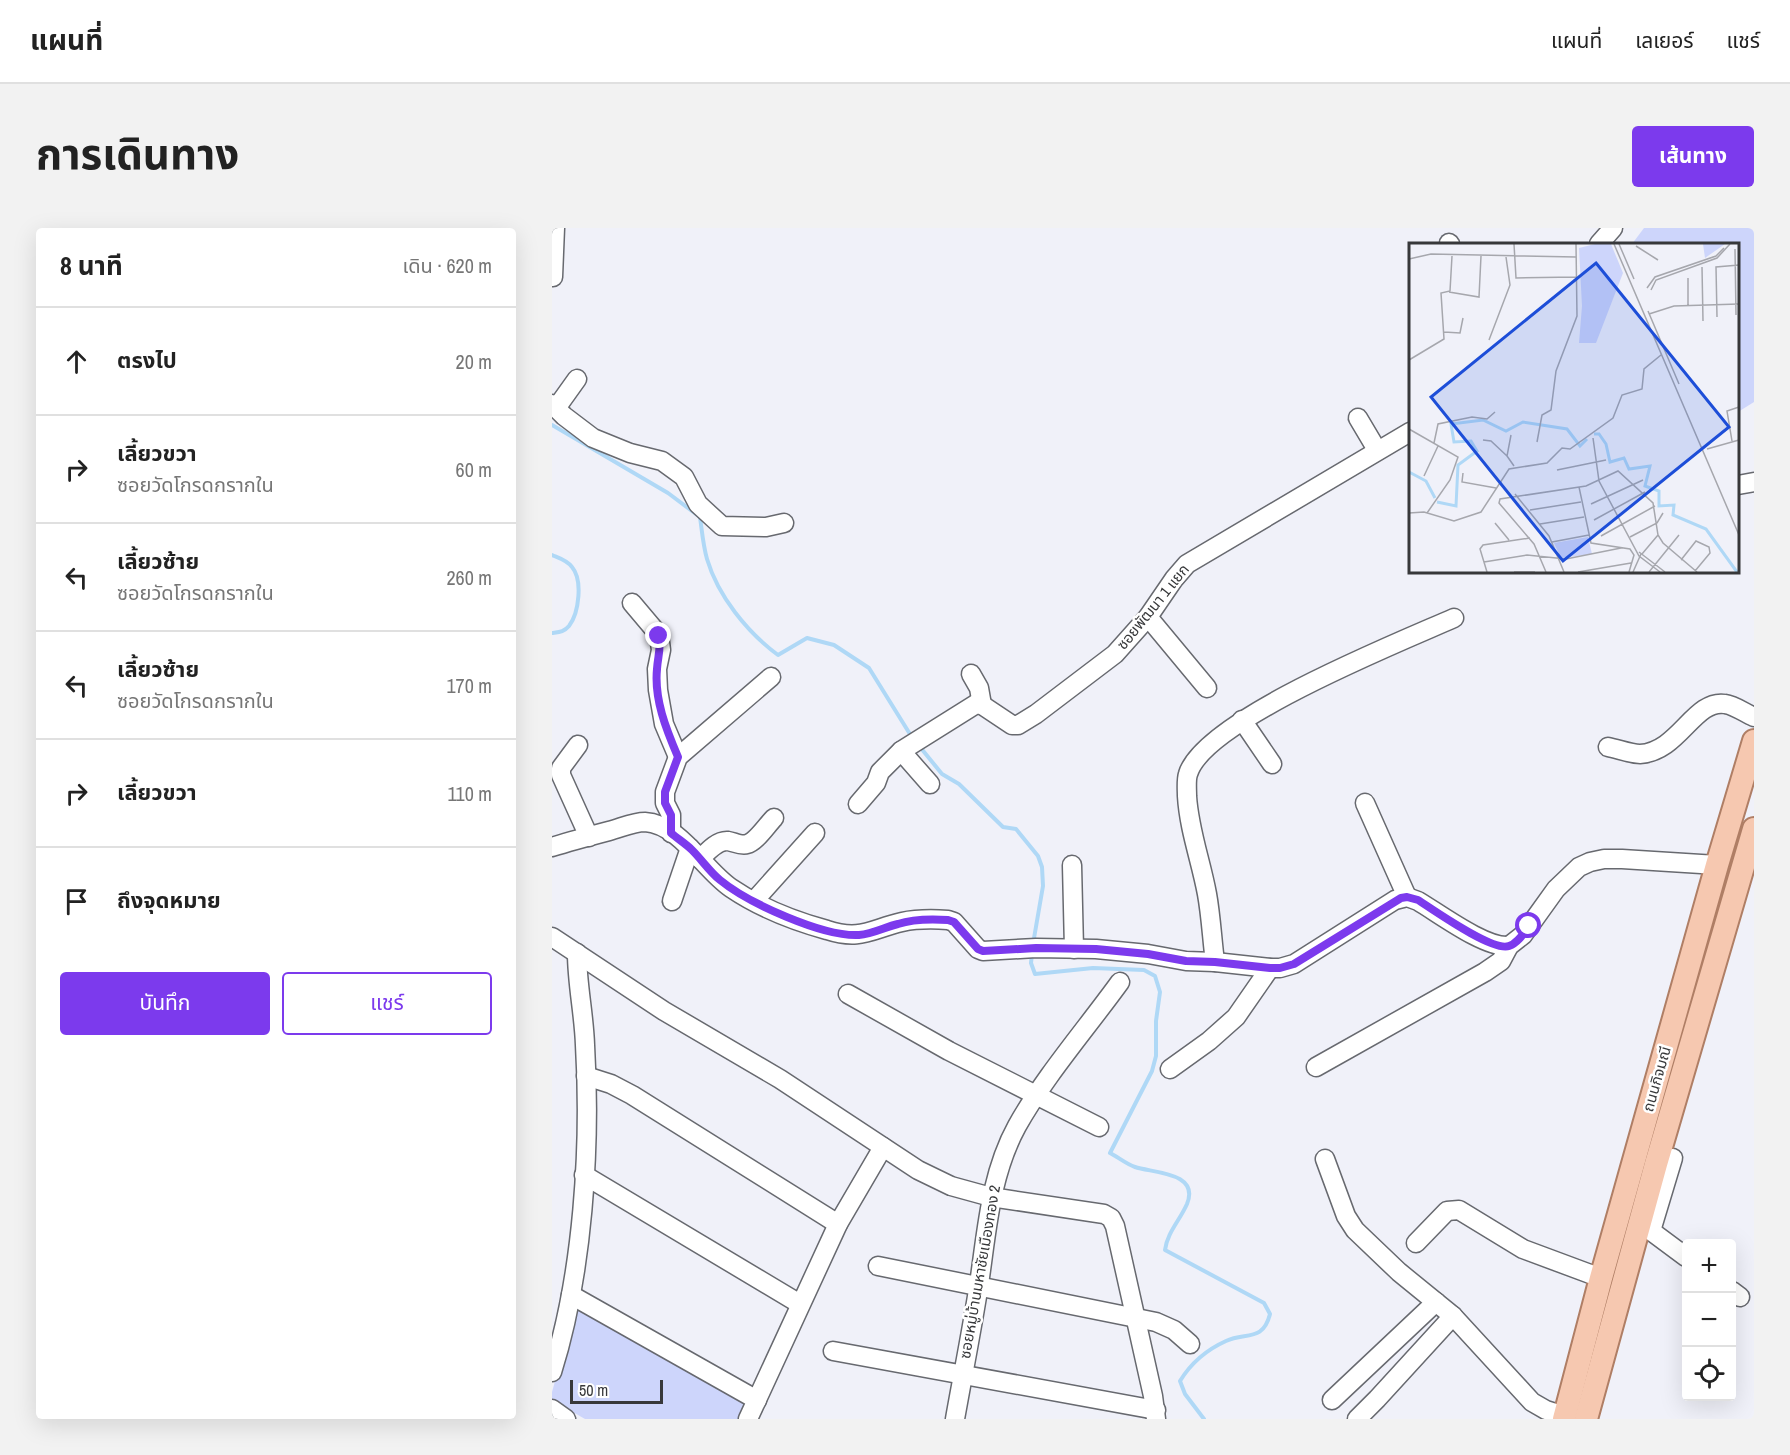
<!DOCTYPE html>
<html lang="th">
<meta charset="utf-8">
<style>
body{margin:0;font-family:"Archivo Narrow","Noto Sans Thai",sans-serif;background:#f2f2f2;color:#222}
.controls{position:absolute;right:18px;bottom:18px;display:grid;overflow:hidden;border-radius:6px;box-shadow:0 6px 24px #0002}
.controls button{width:54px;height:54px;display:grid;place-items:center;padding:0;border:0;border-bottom:2px solid #e0e0e0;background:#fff;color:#222;font:30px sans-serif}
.scale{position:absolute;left:18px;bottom:15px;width:93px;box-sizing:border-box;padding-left:6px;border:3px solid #37383a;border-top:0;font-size:16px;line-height:21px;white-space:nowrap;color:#37383a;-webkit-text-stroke:4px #fff;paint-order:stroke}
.stop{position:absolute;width:18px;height:18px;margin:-14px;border:4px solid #7c3aed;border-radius:50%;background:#fff}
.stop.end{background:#7c3aed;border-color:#fff;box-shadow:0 2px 6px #0008}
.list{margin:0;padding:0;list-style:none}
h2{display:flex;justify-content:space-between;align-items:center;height:78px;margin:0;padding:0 24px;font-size:26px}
h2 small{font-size:20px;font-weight:400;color:#767676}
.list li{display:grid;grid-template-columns:39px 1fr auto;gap:18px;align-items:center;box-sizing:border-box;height:108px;padding:0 24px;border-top:2px solid #e0e0e0}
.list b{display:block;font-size:22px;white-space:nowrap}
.list p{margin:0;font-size:20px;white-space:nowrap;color:#767676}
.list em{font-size:20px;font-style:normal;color:#767676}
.actions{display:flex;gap:12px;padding:18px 24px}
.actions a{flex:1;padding:14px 0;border:2px solid #7c3aed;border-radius:6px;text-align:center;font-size:21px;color:#7c3aed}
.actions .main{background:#7c3aed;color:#fff}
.icon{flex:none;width:33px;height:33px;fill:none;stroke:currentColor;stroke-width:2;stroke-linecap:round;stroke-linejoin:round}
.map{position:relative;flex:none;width:1202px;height:1191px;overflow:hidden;border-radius:6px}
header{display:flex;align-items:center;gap:36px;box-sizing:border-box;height:84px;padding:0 30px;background:#fff;border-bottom:2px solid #e0e0e0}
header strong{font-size:28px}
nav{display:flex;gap:33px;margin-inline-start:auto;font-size:21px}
.intro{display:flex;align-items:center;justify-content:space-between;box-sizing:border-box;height:144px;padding:0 36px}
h1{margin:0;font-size:42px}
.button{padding:15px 27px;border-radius:6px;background:#7c3aed;color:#fff;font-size:21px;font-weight:700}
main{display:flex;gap:36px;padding:0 36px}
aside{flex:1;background:#fff;border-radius:6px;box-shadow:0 6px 24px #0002}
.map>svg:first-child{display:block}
.green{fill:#cdd5fb}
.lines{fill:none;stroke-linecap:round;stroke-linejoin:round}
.stream{stroke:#afd8f6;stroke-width:4}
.minor-casing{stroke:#67696f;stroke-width:21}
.major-casing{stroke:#af7e65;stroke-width:26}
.minor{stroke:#fff;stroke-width:18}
.major{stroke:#f6c8b0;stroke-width:22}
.route{stroke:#7c3aed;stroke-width:8}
.labels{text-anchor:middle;stroke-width:5;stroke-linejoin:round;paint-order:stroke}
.street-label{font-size:15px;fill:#37383a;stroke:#fff}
.inset-river{fill:none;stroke:#afd8f6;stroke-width:3}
.inset-road{fill:none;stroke:#a6a7ad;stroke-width:1.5}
.view{fill:#1d4ed8;fill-opacity:0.15;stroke:#1d4ed8;stroke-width:3}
.inset-edge{fill:none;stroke:#37383a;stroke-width:3}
</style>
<header>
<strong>แผนที่</strong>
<nav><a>แผนที่</a><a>เลเยอร์</a><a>แชร์</a></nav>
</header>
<div class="intro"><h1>การเดินทาง</h1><a class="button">เส้นทาง</a></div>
<main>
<aside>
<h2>8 นาที<small>เดิน · 620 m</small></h2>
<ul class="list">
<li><svg class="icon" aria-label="ahead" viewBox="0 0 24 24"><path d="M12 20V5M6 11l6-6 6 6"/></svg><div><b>ตรงไป</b></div><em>20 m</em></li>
<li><svg class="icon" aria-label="right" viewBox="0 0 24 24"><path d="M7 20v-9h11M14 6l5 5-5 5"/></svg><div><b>เลี้ยวขวา</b><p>ซอยวัดโกรดกรากใน</p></div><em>60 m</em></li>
<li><svg class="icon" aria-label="left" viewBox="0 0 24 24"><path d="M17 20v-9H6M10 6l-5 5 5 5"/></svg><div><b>เลี้ยวซ้าย</b><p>ซอยวัดโกรดกรากใน</p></div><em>260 m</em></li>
<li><svg class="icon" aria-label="left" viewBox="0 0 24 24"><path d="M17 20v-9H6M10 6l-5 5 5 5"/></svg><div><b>เลี้ยวซ้าย</b><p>ซอยวัดโกรดกรากใน</p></div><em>170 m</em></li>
<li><svg class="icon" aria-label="right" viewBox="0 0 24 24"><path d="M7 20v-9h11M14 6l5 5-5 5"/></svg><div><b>เลี้ยวขวา</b></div><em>110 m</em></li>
<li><svg class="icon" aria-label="arrive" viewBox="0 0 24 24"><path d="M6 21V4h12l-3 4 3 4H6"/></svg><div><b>ถึงจุดหมาย</b></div></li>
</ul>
<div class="actions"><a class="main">บันทึก</a><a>แชร์</a></div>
</aside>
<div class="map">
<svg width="1202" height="1191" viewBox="0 0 1202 1191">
<rect width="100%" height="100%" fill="#f0f1f9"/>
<!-- green -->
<g class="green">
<path d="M 1092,0 L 1202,0 L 1202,174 L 1186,184 L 1186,16 L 1080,16 Z"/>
<path d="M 24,1078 L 195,1174 L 187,1191 L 33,1191 L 0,1172 L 0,1164 Z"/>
</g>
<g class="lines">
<!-- stream -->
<g class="stream">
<path d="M 0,197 L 116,265 L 148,289 C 150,303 151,317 155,331 C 166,368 195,404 226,427 L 255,410 L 282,417 L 317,440 L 361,511"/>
<path d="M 0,327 C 7,330 15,332 20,339 C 31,352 27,385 17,398 C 12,404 7,404 0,405"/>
<path d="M 368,519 L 390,546 L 407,556 L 451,599 L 464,601 L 486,628 L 490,639 L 491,658 L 481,716"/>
<path d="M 480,726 L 479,735 L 483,746 L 541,740 L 592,742 L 603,748 L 608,764 L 604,793 L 604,828 L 600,843 L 558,925 C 566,929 574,936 583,939 C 601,945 648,944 635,976 C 628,992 615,1005 613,1022 L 712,1075 L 718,1086 C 711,1114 694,1104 674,1113 C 654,1122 639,1135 628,1153 L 633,1166 L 652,1191"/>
</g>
<defs>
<g id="minor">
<path d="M 897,15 L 898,16"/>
<path d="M 1047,16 L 1061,0"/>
<path d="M 1,49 L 3,0"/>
<path d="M 0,176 L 12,188 L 41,210 L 78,225 L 110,233 L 132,249 L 146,276 L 170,298 L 214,299 L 232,295"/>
<path d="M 5,179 L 25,151"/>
<path d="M 806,190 L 825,222"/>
<path d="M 1186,257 L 1202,254"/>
<path d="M 80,375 L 107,407 L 109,422 L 105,441 L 106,462 L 112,496 L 126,529"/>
<path d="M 596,389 L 655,460"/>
<path d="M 419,446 L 427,460 L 430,477"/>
<path d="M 690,492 L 720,536"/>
<path d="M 26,517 L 9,540 L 9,547 L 37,609"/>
<path d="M 1056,519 C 1066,521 1079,526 1088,526 C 1127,524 1142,471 1173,476 C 1182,477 1193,485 1202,489"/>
<path d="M 349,523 L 378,556"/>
<path d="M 813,575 L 855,669"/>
<path d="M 306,576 L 324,555 L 328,544 L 349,523 L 424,476 L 430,477 L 460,497 L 466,497 L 484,486 L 563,426 L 596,389 L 622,351 L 635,336 L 858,204"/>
<path d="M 119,605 L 119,587 L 113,575 L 113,564 L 126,529 L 219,449"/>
<path d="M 0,619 C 19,613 38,608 57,603 C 69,600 81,594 93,594 C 128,596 152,642 179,660 C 207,679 242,693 275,702 C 309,713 319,701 350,694 C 364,691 382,691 396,692 L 402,694 L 426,721 L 431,723 L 484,720 L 544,721 L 596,726 L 634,733 L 663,734 L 718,740 L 728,740 L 742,736 L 843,672 L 855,669 L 866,673 C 888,686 933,720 957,718"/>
<path d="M 148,631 C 155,624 165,612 176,613 C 182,614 189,618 195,616 C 204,614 215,597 222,590"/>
<path d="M 520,637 L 522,721"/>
<path d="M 120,673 L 138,620"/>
<path d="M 202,673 L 263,605"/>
<path d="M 0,709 L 112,783 L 228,851 L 366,942 L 399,958 L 439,969 L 552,986 L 559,990 L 563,998 L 601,1168 L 604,1191"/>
<path d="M 663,734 C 660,711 659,688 655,666 C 649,633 637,602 635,568 C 635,562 634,552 636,546 C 652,492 848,414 902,390"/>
<path d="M 296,766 L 397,823 L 547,899"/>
<path d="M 764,839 L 933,744 L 949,733 L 957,718 L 971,707 L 1004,661 L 1027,639 L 1038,634 L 1052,631 L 1070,631 L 1165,637"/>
<path d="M 618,841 L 657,813 L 684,789 L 718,740"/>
<path d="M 34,848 L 59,856 L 80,867 L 286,996"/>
<path d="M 773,931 L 794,988 L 803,1002 L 847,1044 L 901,1088 L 980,1174 L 994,1182 L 1013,1188"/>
<path d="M 32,947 L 248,1076"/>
<path d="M 1089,999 L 1099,1003 L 1134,1029"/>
<path d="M 1099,1003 L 1121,930"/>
<path d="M 864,1015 L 895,983 L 907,982 L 971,1021 L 1049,1050"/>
<path d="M 326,1038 L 604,1094 L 622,1102 L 638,1116"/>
<path d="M 1180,1063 L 1188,1069"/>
<path d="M 19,1067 L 205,1172"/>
<path d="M 281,1123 L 604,1182"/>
<path d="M 0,1144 C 31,1046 39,919 33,817 C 32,786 25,756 25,725"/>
<path d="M 780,1172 L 884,1074"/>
<path d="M 0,1181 L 14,1191"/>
<path d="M 196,1191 L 286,996 L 331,919"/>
<path d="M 403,1191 C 411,1146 420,1101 427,1056 C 435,1003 438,947 465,898 C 493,848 534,801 568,754"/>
<path d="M 805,1191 L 825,1171 L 901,1088"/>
</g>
<g id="major">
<path d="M 1012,1191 L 1049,1050 L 1165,637 L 1202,513"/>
<path d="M 1034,1191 L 1104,936 L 1202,601"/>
</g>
</defs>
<!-- minor casing -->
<use href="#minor" class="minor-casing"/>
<!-- major casing -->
<use href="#major" class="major-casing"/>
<!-- minor -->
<use href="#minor" class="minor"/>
<!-- major -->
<use href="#major" class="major"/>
</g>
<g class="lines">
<!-- route -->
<path class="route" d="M 107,408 C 109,422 106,427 105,441 C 102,471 114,501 126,529 L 113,564 L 113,575 L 119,587 L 119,605 C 126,611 134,616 140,622 C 150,632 158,644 168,652 C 196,675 271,709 307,707 C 321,706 333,699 346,696 C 361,691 380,691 396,692 L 402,694 L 426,721 L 431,723 L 484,720 L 544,721 L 596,726 L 634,733 L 663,734 L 718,740 L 728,740 L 742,736 L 849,670 L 855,669 L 866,672 C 883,683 941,724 957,718 C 966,715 972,705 977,698"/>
</g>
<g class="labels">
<!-- street labels -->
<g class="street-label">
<text transform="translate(601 379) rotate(-51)" y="5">ซอยพัฒนา 1 แยก</text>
<text transform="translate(1105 851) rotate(-74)" y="5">ถนนกิจมณี</text>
<text transform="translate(428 1044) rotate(-80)" y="5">ซอยหมู่บ้านมหาชัยเมืองทอง 2</text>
</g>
</g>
<!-- overview -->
<g transform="translate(857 15)">
<rect width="330" height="330" fill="#f0f1f9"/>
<path d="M 186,1 L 202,1 L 214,30 L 187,100 L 170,100 L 173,63 L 170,5 ZM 294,1 L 316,1 L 296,15 ZM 179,294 L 183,311 L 152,315 L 145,300 Z" fill="#cdd5fb"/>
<path class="inset-river" d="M 185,191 L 190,191 L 197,201 L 201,219 L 215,215 L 220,226 L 241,223 L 236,243 L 250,248 L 250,263 L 265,262 L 264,272 L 297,286 L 328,329M 0,229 L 17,238 L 26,255M 28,259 L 47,263 L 49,222 L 68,208 L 62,198 L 45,199 L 42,181 L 74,177 L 97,188 L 114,179 L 158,186 L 171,203 L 178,196"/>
<path class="inset-road" d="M 105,1 L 107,35 L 168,34M 205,1 L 330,292M 210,1 L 225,36M 227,3 L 249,17M 326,6 L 327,72M 0,16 L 22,11 L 167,14M 293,24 L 294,78M 279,35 L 279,63M 238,45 L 246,34 L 307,13 L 315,5M 242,47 L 247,37 L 308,15 L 321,1M 40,49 L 70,54 L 72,13M 239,68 L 270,141M 240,71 L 265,63 L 330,61M 308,74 L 307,24 L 330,22M 35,89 L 51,90 L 54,75M 80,97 L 101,42 L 97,14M 0,117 L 35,96 L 32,50 L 41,48 L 43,13M 0,186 L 49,214 L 41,237 L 18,270M 102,192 L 98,213 L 105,223M 184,195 L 190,238 L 230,313 L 251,329M 74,197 L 82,198 L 98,213M 323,198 L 318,168 L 330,164M 128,199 L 133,172 L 142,167 L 147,128 L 168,73 L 167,1M 25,200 L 29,181 L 63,174 L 78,176 L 86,169M 298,206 L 330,197M 148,227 L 197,217M 54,230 L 53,239 L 87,245M 15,233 L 29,203M 170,244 L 182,300 L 221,306 L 225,312 L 220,329M 106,251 L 140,293 L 155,329M 182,261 L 234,237M 121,267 L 172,259M 0,270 L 15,269 L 45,278 L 72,269 L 100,226 L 138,220 L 153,205 L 161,206 L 204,175 L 213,152 L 233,146 L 235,126 L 252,112M 185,277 L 236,249M 86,280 L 100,297M 131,281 L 175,274M 192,293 L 246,263M 221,294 L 248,280 L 254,270M 143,299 L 180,292M 230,309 L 256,329M 233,311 L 249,292M 272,317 L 287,298 L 300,304 L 301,310 L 286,328M 75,319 L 118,312 L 157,316 L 212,305M 78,329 L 71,306 L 74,302 L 121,295M 105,329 L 126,329M 137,329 L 125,301 L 90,260 L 91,256 L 177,243 L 209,228 L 244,260 L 249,292 L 254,300 L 288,329M 169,329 L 222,320M 224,329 L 232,311M 240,329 L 270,292"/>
<path class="view" d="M 187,20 L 320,184 L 154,318 L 22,154 Z"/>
<rect width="330" height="330" class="inset-edge"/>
</g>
</svg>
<div class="controls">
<button>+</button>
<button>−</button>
<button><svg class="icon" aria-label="locate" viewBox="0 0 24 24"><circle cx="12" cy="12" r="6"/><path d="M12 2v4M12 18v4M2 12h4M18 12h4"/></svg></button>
</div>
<div class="scale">50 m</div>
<div class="stop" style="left:977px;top:698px"></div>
<div class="stop end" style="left:107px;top:408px"></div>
</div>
</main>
